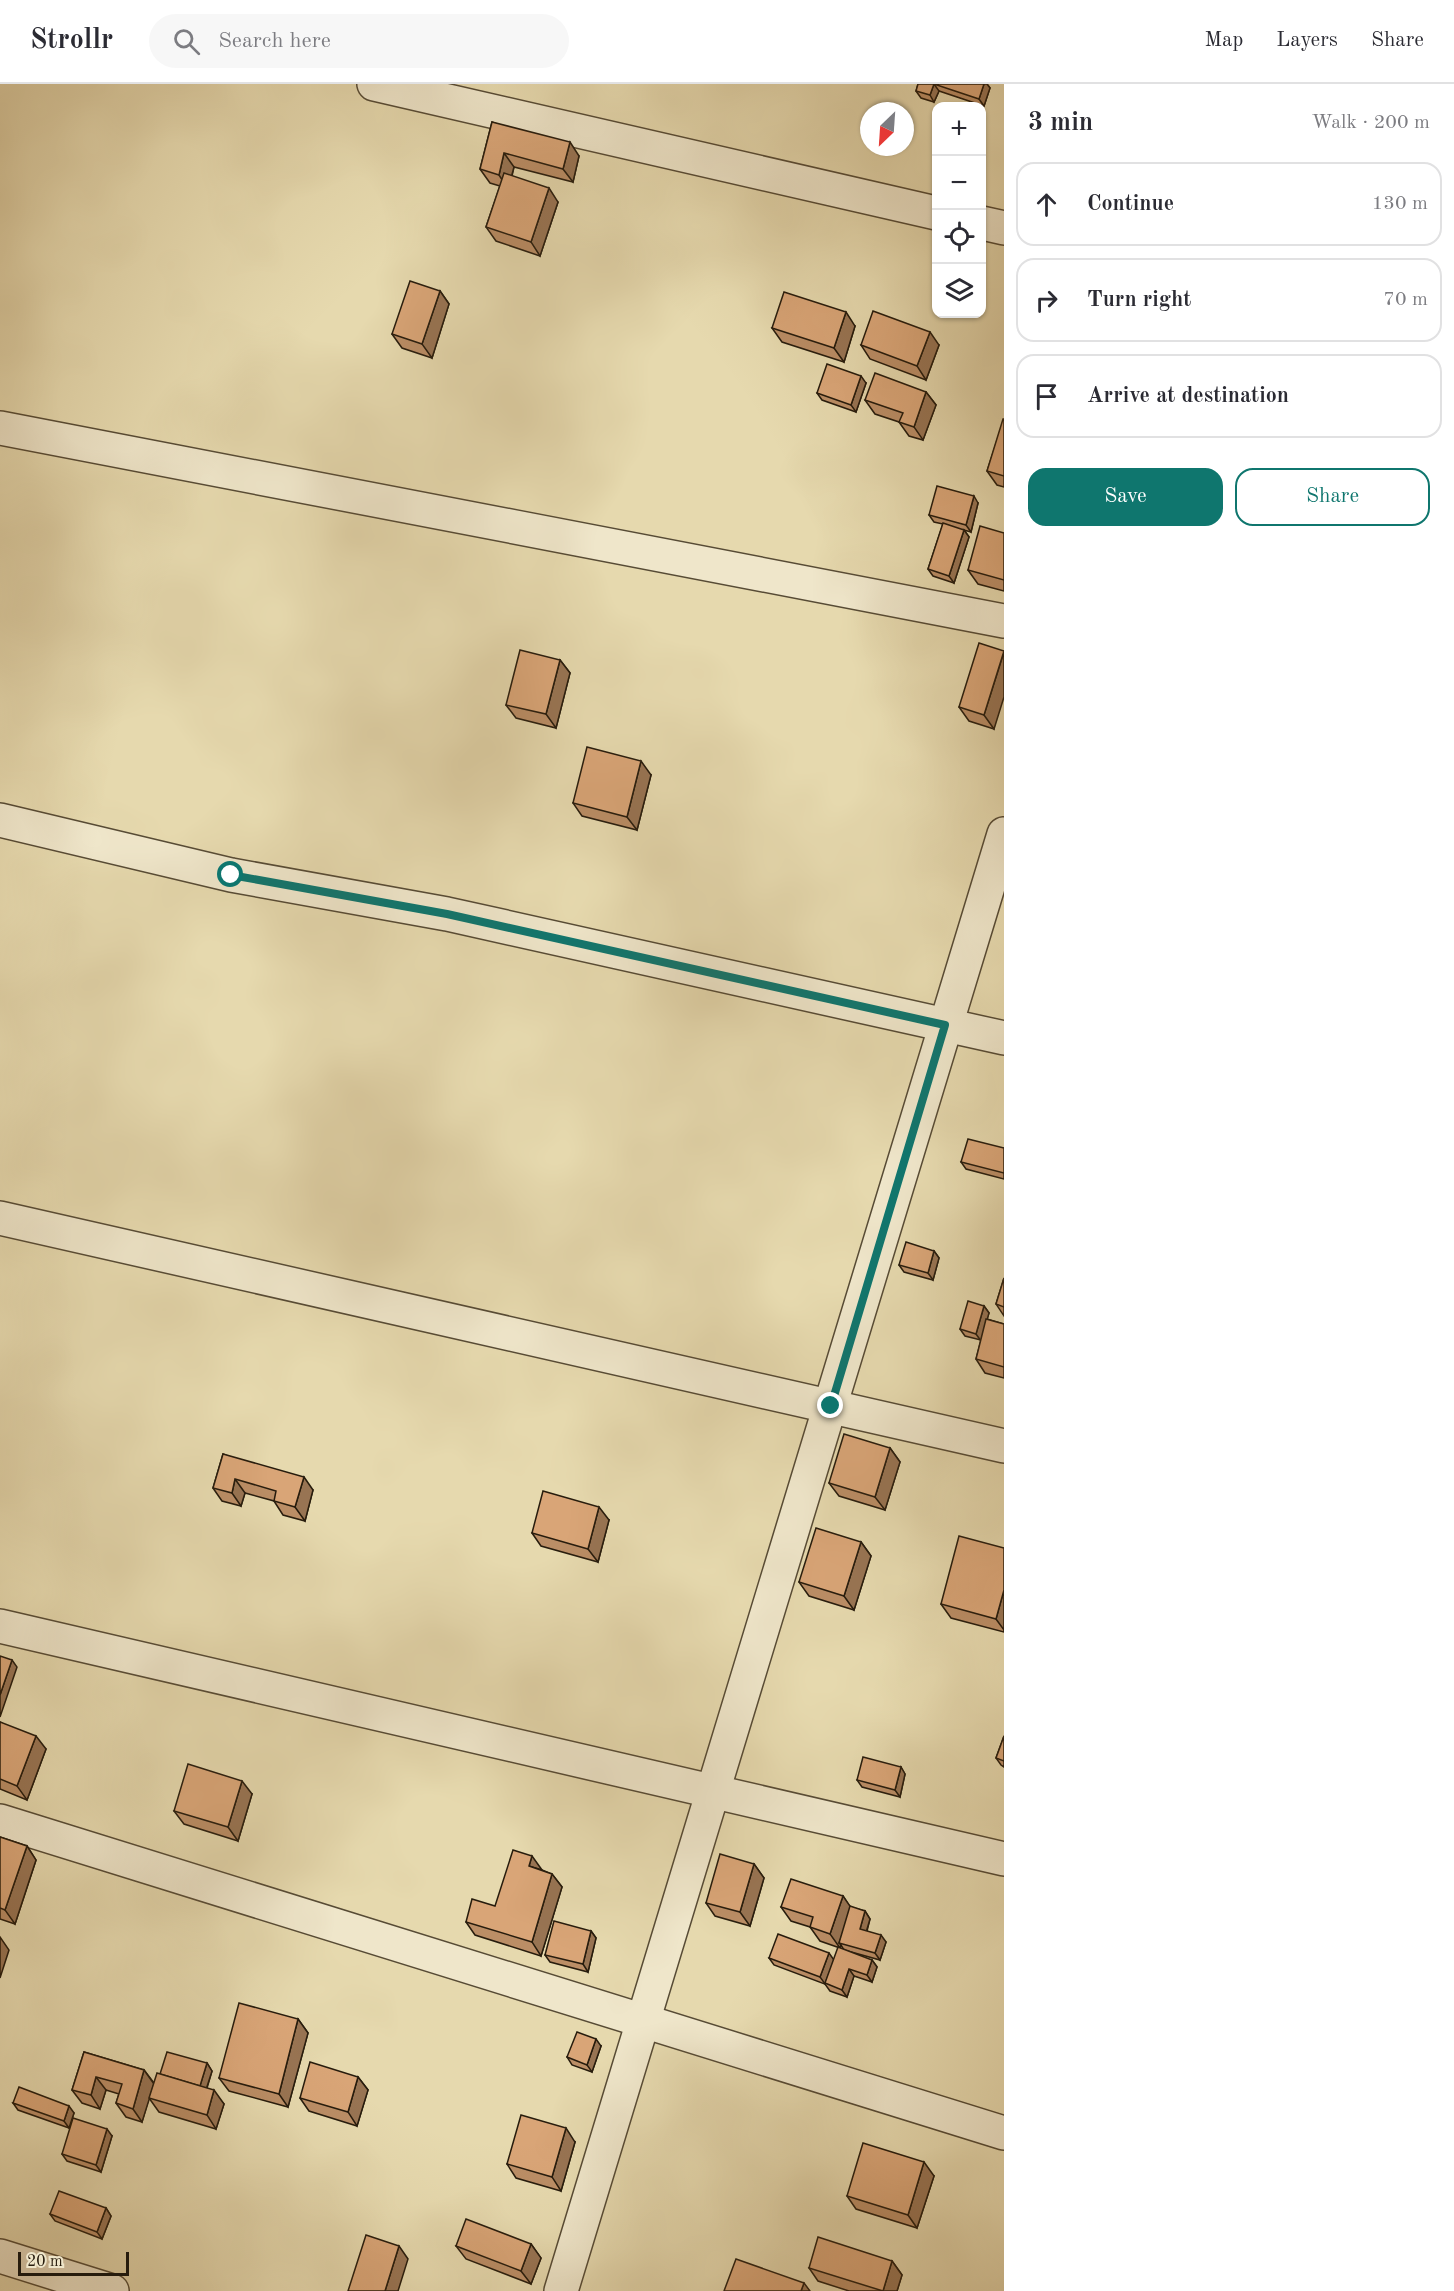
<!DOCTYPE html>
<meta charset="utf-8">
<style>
body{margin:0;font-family:"Old Standard TT",serif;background:#f7f7f7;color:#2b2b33}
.controls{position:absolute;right:18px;top:18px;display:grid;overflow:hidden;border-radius:12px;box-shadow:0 2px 4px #0004}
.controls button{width:54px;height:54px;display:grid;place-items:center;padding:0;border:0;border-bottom:2px solid #e1e1e2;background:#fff;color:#2b2b33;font:30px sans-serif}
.compass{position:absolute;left:860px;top:18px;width:54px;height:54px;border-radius:50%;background:#fff;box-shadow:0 2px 4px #0004;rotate:205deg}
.scale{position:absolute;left:18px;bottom:15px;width:111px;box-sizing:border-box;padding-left:6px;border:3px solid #271c0d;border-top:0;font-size:16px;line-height:21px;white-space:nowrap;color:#271c0d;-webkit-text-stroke:4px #efe6ca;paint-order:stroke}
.stop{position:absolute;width:18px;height:18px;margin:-14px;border:4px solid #0f766e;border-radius:50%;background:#fff}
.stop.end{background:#0f766e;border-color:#fff;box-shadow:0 2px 6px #0008}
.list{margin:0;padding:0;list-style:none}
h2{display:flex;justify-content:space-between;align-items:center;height:78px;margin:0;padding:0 24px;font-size:26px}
h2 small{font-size:20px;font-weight:400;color:#7c7c81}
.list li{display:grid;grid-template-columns:39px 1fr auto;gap:18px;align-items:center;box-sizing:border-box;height:84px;margin:0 12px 12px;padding:0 12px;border:2px solid #e1e1e2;border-radius:18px}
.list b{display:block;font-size:22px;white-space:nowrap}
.list em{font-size:20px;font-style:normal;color:#7c7c81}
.actions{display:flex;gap:12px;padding:18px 24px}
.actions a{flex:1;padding:14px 0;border:2px solid #0f766e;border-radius:18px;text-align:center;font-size:21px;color:#0f766e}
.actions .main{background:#0f766e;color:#fff}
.icon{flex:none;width:33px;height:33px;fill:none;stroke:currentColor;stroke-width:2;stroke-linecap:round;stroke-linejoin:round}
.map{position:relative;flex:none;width:1004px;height:2207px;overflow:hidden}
header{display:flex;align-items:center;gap:36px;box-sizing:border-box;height:84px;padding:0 30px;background:#fff;border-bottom:2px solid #e1e1e2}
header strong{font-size:28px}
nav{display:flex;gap:33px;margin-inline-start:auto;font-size:21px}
.search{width:420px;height:54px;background:#f7f7f7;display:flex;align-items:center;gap:15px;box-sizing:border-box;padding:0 21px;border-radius:33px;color:#7c7c81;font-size:22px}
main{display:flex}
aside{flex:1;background:#fff}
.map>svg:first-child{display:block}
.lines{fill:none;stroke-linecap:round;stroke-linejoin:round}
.minor-casing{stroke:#574b35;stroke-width:36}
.minor{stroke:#efe6ca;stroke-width:33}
.wall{fill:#bb8e66;stroke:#271c0d;stroke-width:1.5}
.shaded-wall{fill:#987453;stroke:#271c0d;stroke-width:1.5}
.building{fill:#d9a577;stroke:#271c0d;stroke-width:1.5}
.route{stroke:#0f766e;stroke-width:8}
</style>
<header>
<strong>Strollr</strong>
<div class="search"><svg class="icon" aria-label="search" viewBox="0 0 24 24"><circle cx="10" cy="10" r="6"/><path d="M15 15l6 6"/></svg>Search here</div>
<nav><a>Map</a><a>Layers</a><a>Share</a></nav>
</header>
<main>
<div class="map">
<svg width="1004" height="2207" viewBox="0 0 1004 2207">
<rect width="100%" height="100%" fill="#e6d9ae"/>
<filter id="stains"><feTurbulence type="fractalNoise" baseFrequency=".00333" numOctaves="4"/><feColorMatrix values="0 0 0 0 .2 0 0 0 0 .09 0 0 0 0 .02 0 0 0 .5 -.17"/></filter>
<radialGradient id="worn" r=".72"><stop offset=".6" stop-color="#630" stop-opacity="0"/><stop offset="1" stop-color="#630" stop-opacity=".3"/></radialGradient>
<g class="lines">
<defs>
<g id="minor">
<path d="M 374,0 L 936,129"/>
<path d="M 982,139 L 1004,144"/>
<path d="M 0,344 L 1004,537"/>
<path d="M 0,736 L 231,791 L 447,830 L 1004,954"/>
<path d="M 0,1134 L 1004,1362"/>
<path d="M 0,1542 L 1004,1775"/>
<path d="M 0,1737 L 1004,2049"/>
<path d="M 0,2172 L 112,2207"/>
<path d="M 561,2207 L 1004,750"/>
</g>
</defs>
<!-- minor casing -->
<use href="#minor" class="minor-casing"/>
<!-- minor -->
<use href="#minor" class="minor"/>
</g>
<!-- wall -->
<g class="wall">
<path d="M 918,0 L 987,0 L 990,4 L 984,22 L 939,7 L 934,18 L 921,14 L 916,7 Z"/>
<path d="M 492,38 L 579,72 L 573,98 L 514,83 L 512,92 L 558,118 L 540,172 L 496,157 L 486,143 L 500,102 L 490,99 L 480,85 Z"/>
<path d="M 440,207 L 449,220 L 432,274 L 402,264 L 392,250 Z"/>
<path d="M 855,242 L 844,278 L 782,258 L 772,244 Z"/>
<path d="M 861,261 L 939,261 L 926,296 L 870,275 Z"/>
<path d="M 866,299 L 856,328 L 822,316 L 817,309 Z"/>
<path d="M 926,308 L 936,321 L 923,356 L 909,352 L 899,338 L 875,330 L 865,316 Z"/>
<path d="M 1004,335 L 1004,403 L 997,401 L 987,387 Z"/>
<path d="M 978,419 L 971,448 L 964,446 L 969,453 L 954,499 L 933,492 L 928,485 L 943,440 L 934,438 L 929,431 Z"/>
<path d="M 1004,449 L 1004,507 L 978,500 L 968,486 Z"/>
<path d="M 1004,567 L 994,645 L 969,637 L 959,623 Z"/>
<path d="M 560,576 L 570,589 L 556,644 L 516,634 L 506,621 Z"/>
<path d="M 651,691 L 637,746 L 582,732 L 573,719 Z"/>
<path d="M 1004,1064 L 1004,1095 L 966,1085 L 961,1078 Z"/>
<path d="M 934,1167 L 939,1174 L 933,1196 L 904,1188 L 899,1181 Z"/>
<path d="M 1004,1194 L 1004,1232 L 996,1220 Z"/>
<path d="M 984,1222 L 989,1229 L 987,1235 L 1004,1240 L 1004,1294 L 985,1289 L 976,1275 L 981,1256 L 965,1252 L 960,1245 Z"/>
<path d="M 890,1364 L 900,1378 L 885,1426 L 839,1412 L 829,1399 Z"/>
<path d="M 223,1370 L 313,1406 L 305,1437 L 283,1431 L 274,1417 L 245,1409 L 241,1422 L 222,1417 L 213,1404 Z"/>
<path d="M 609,1436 L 598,1478 L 541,1462 L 532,1449 Z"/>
<path d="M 861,1458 L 871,1472 L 854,1526 L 809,1512 L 799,1498 Z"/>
<path d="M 1004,1464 L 1004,1548 L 951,1534 L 941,1520 Z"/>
<path d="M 0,1638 L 46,1665 L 27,1716 L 0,1705 Z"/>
<path d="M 1004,1652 L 1004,1683 L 1001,1681 L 996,1674 Z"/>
<path d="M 901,1683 L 905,1690 L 900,1713 L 862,1703 L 857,1696 Z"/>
<path d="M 252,1710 L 238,1757 L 184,1740 L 174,1727 Z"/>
<path d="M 0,1753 L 27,1762 L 36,1776 L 15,1840 L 0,1835 Z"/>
<path d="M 754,1780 L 764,1794 L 750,1842 L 715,1832 L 706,1819 Z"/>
<path d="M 542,1786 L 552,1790 L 562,1803 L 541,1872 L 475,1851 L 466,1838 L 495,1822 Z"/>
<path d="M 843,1812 L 850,1823 L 865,1827 L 870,1835 L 867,1847 L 886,1858 L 880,1876 L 844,1866 L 841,1861 L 840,1864 L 820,1857 L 810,1843 L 791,1837 L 781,1823 Z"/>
<path d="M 591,1847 L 596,1854 L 588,1888 L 550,1878 L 545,1871 Z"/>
<path d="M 769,1874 L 872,1876 L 877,1883 L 872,1898 L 854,1892 L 847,1913 L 830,1907 L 825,1900 L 774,1881 Z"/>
<path d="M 298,1935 L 308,1949 L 288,2023 L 229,2007 L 219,1994 Z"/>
<path d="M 601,1962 L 592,1988 L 572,1981 L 567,1973 Z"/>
<path d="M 84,1968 L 144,1986 L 154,1999 L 160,1990 L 207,1979 L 212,1987 L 207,2004 L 224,2020 L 216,2045 L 159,2028 L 149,2014 L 142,2038 L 126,2033 L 116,2019 L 119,2010 L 106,2006 L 100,2025 L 82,2019 L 72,2006 Z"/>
<path d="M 358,1993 L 368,2006 L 357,2042 L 309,2027 L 300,2014 Z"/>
<path d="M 13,2019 L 74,2029 L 69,2044 L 18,2026 Z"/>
<path d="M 112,2052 L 101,2088 L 67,2077 L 62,2070 Z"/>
<path d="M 575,2058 L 561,2107 L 516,2094 L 507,2080 Z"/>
<path d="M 934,2092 L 917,2144 L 856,2125 L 847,2112 Z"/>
<path d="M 106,2124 L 111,2132 L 102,2155 L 55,2137 L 50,2130 Z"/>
<path d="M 531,2160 L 541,2174 L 531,2200 L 466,2175 L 456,2162 Z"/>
<path d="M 892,2177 L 902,2191 L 897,2207 L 849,2207 L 818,2197 L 809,2184 Z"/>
</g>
<!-- shaded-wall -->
<g class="shaded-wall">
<path d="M 934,0 L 939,7 L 934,18 L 930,11 Z"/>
<path d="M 984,0 L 987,0 L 990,4 L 984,22 L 979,15 Z"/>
<path d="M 570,58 L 579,72 L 573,98 L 563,85 Z"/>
<path d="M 504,69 L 514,83 L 508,105 L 499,91 Z"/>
<path d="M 549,104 L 558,118 L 540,172 L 531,158 Z"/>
<path d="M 440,207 L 449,220 L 432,274 L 422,260 Z"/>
<path d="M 846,228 L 855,242 L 844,278 L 834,264 Z"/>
<path d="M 930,248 L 939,261 L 926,296 L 917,282 Z"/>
<path d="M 861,292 L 866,299 L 856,328 L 851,321 Z"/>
<path d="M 926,308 L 936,321 L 923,356 L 914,343 Z"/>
<path d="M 974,412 L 978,419 L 971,448 L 966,441 Z"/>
<path d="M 964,446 L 969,453 L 954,499 L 949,492 Z"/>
<path d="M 1004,568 L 1004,613 L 994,645 L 984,631 Z"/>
<path d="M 560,576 L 570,589 L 556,644 L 546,630 Z"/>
<path d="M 641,677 L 651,691 L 637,746 L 627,733 Z"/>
<path d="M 934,1167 L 939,1174 L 933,1196 L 928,1189 Z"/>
<path d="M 984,1222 L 989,1229 L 981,1257 L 976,1250 Z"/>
<path d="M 890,1364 L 900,1378 L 885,1426 L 875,1413 Z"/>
<path d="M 304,1393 L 313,1406 L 305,1437 L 295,1423 Z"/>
<path d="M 235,1395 L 245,1409 L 241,1422 L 232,1409 Z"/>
<path d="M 599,1423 L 609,1436 L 598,1478 L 588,1465 Z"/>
<path d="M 861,1458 L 871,1472 L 854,1526 L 844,1512 Z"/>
<path d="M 1004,1506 L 1004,1546 L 996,1535 Z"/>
<path d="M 12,1576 L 17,1583 L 0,1633 L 0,1611 Z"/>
<path d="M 36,1652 L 46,1665 L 27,1716 L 17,1702 Z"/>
<path d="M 901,1683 L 905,1690 L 900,1713 L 895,1706 Z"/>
<path d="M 242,1697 L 252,1710 L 238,1757 L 228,1743 Z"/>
<path d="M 27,1762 L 36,1776 L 15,1840 L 5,1826 Z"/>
<path d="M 532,1772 L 542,1786 L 529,1782 Z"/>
<path d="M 754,1780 L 764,1794 L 750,1842 L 740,1828 Z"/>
<path d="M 552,1790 L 562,1803 L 541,1872 L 532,1858 Z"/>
<path d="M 843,1812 L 852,1825 L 839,1859 L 841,1861 L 840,1864 L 830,1850 Z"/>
<path d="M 865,1827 L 870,1835 L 865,1852 L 860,1845 Z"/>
<path d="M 591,1847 L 596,1854 L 588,1888 L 583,1880 Z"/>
<path d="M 881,1851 L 886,1858 L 880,1876 L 875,1869 Z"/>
<path d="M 0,1853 L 9,1866 L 0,1894 Z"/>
<path d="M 829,1869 L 834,1876 L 825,1900 L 820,1893 Z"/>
<path d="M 872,1876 L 877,1883 L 872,1898 L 867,1891 Z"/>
<path d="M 849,1885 L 854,1892 L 847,1913 L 842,1906 Z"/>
<path d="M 298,1935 L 308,1949 L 288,2023 L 279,2010 Z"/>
<path d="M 596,1955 L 601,1962 L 592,1988 L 587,1981 Z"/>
<path d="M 207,1979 L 212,1987 L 204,2012 L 199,2005 Z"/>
<path d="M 144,1986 L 154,2000 L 142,2038 L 133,2025 Z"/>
<path d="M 96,1993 L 106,2006 L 100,2025 L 91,2011 Z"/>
<path d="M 358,1993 L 368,2006 L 357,2042 L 348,2028 Z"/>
<path d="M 214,2006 L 224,2020 L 216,2045 L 207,2031 Z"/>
<path d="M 69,2022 L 74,2029 L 69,2044 L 64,2037 Z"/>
<path d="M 566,2044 L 575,2058 L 561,2107 L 552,2093 Z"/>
<path d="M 107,2045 L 112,2052 L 101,2088 L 96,2081 Z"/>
<path d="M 924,2078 L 934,2092 L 917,2144 L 908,2131 Z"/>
<path d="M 106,2124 L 111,2132 L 102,2155 L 97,2148 Z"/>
<path d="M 531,2160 L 541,2174 L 531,2200 L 521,2187 Z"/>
<path d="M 399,2162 L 408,2175 L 398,2207 L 385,2207 Z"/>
<path d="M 892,2177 L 902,2191 L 897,2207 L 883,2207 Z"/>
<path d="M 804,2199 L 810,2207 L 801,2207 Z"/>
</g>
<!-- building -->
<g class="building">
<path d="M 918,0 L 934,0 L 930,11 L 916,7 Z"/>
<path d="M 934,0 L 984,0 L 979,15 Z"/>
<path d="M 492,38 L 570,58 L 563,85 L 504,69 L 499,91 L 480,85 Z"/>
<path d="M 504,89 L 549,104 L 531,158 L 486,143 Z"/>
<path d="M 410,197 L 440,207 L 422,260 L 392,250 Z"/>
<path d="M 784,208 L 846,228 L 834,264 L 772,244 Z"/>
<path d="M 873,227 L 930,248 L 917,282 L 861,261 Z"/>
<path d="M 827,280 L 861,292 L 851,321 L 817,309 Z"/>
<path d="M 875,289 L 926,308 L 914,343 L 899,338 L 903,329 L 865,316 Z"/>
<path d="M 1003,335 L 1004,335 L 1004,392 L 987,387 Z"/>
<path d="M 937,402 L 974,412 L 966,441 L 929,431 Z"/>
<path d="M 943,439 L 964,446 L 949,492 L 928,485 Z"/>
<path d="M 980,442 L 1004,449 L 1004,496 L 968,486 Z"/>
<path d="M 979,559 L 1004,567 L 984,631 L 959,623 Z"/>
<path d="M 520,566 L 560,576 L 546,630 L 506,621 Z"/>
<path d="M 587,663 L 641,677 L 627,733 L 573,719 Z"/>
<path d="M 968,1055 L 1004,1064 L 1004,1089 L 961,1078 Z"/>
<path d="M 906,1158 L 934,1167 L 928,1189 L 899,1181 Z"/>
<path d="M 1004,1194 L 1004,1223 L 996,1220 Z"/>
<path d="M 968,1217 L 984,1222 L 976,1250 L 960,1245 Z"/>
<path d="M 986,1235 L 1004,1240 L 1004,1283 L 976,1275 Z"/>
<path d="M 844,1350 L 890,1364 L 875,1413 L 829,1399 Z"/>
<path d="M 223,1370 L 304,1393 L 295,1423 L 274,1417 L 276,1407 L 235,1395 L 232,1409 L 213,1404 Z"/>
<path d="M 543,1407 L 599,1423 L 588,1465 L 532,1449 Z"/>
<path d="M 816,1444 L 861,1458 L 844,1512 L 799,1498 Z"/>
<path d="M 959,1452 L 1004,1464 L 1004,1506 L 996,1535 L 941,1520 Z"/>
<path d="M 0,1572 L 12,1576 L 0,1611 Z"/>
<path d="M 0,1638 L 36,1652 L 17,1702 L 0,1695 Z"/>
<path d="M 1004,1652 L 1004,1677 L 996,1674 Z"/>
<path d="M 863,1673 L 901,1683 L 895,1706 L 857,1696 Z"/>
<path d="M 188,1680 L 242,1697 L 228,1743 L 174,1727 Z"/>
<path d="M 0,1753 L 27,1762 L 5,1826 L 0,1824 Z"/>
<path d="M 513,1766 L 532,1772 L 529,1782 L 552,1790 L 532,1858 L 466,1838 L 472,1815 L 495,1822 Z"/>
<path d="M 720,1770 L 754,1780 L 740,1828 L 706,1819 Z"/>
<path d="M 791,1795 L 843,1812 L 830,1850 L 810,1843 L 813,1833 L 781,1823 Z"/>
<path d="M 850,1822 L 865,1827 L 860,1845 L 881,1851 L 875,1869 L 839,1859 Z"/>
<path d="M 554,1837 L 591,1847 L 583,1880 L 545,1871 Z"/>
<path d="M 778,1850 L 829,1869 L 820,1893 L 769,1874 Z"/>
<path d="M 838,1863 L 872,1876 L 867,1891 L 849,1885 L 842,1906 L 825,1899 Z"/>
<path d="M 239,1919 L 298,1935 L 279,2010 L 219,1994 Z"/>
<path d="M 577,1948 L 596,1955 L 587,1981 L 567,1973 Z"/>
<path d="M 84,1968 L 144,1986 L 133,2025 L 116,2019 L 122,2000 L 96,1993 L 91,2011 L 72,2006 Z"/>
<path d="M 167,1968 L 207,1979 L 200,2002 L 160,1990 Z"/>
<path d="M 310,1978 L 358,1993 L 348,2028 L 300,2014 Z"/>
<path d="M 157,1989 L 214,2006 L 207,2031 L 149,2014 Z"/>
<path d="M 19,2003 L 69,2022 L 64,2037 L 13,2019 Z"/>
<path d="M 521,2031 L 566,2044 L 552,2093 L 507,2080 Z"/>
<path d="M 73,2034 L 107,2045 L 96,2081 L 62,2070 Z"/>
<path d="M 863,2059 L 924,2078 L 908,2131 L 847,2112 Z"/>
<path d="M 59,2107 L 106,2124 L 97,2148 L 50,2130 Z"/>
<path d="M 466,2135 L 531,2160 L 521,2187 L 456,2162 Z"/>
<path d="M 366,2151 L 399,2162 L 385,2207 L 348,2207 Z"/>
<path d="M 818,2153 L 892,2177 L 883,2207 L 809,2184 Z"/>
<path d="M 736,2175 L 804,2199 L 801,2207 L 724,2207 Z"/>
</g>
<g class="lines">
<!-- route -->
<path class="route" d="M 231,791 L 447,830 L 945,941 L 831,1322"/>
</g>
<rect width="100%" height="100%" filter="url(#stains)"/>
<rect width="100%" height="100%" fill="url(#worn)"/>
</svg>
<div class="controls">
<button>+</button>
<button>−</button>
<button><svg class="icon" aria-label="locate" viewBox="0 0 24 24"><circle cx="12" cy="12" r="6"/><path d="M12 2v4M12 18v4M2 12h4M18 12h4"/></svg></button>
<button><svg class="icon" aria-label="layers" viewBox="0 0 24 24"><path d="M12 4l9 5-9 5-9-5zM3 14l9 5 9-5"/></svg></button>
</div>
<svg class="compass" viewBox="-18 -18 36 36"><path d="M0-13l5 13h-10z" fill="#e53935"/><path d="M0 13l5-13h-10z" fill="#7c7c81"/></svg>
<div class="scale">20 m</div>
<div class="stop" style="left:231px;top:791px"></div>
<div class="stop end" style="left:831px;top:1322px"></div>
</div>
<aside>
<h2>3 min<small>Walk · 200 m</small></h2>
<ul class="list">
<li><svg class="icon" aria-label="ahead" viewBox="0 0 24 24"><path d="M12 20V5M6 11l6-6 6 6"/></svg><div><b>Continue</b></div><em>130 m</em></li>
<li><svg class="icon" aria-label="right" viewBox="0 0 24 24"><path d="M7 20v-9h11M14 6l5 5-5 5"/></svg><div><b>Turn right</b></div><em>70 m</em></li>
<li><svg class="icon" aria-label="arrive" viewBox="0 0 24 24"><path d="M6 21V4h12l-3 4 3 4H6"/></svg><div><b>Arrive at destination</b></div></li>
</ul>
<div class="actions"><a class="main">Save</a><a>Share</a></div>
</aside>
</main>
